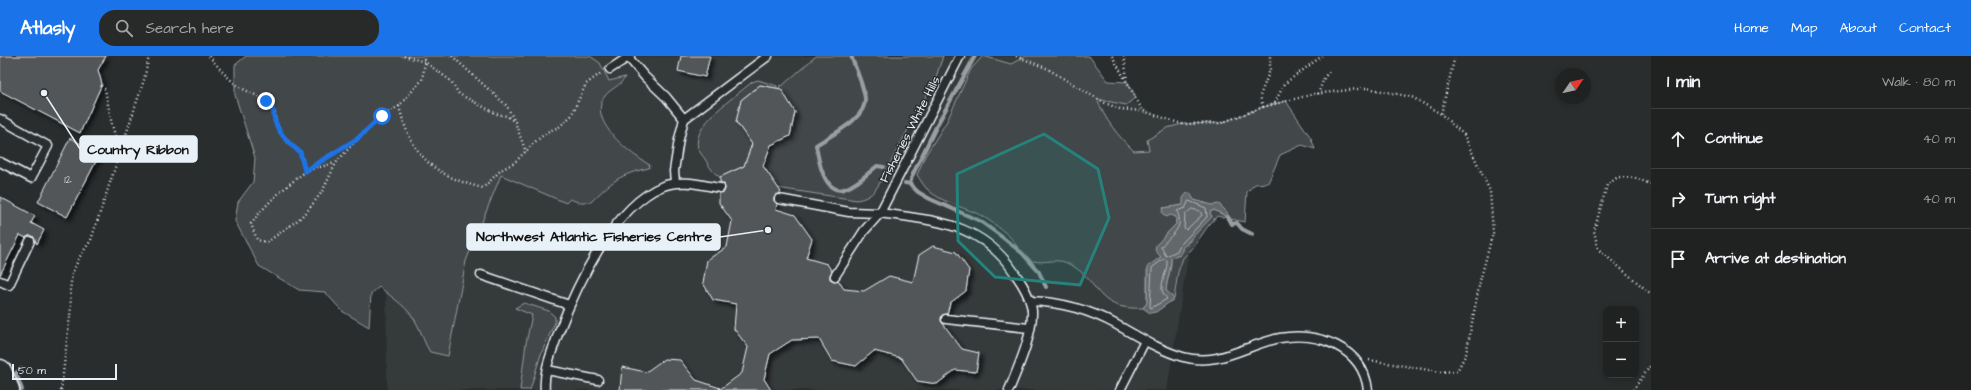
<!DOCTYPE html>
<meta charset="utf-8">
<style>
body{margin:0;font-family:"Architects Daughter",sans-serif;background:#282a2a;color:#f1f3f6}
.controls{position:absolute;right:12px;bottom:12px;display:grid;overflow:hidden;border-radius:8px;box-shadow:0 2px 6px #0003}
.controls button{width:36px;height:36px;display:grid;place-items:center;padding:0;border:0;border-bottom:1px solid #3d3f40;background:#202222;color:#f1f3f6;font:20px sans-serif}
.compass{position:absolute;left:1555px;top:12px;width:36px;height:36px;border-radius:50%;background:#202222;box-shadow:0 2px 6px #0003;rotate:56deg}
.scale{position:absolute;left:12px;bottom:10px;width:105px;box-sizing:border-box;padding-left:4px;border:2px solid #e8f1f8;border-top:0;font-size:11px;line-height:14px;white-space:nowrap;color:#e8f1f8;-webkit-text-stroke:3px #2a2d2e;paint-order:stroke}
.stop{position:absolute;width:12px;height:12px;margin:-9px;border:3px solid #1a73e8;border-radius:50%;background:#fff}
.stop.end{background:#1a73e8;border-color:#fff;box-shadow:0 1px 4px #0008}
.list{margin:0;padding:0;list-style:none}
h2{display:flex;justify-content:space-between;align-items:center;height:52px;margin:0;padding:0 16px;font-size:17px}
h2 small{font-size:13px;font-weight:400;color:#a2a4a5}
.list li{display:grid;grid-template-columns:26px 1fr auto;gap:12px;align-items:center;box-sizing:border-box;height:60px;padding:0 16px;border-top:1px solid #3d3f40}
.list b{display:block;font-size:15px;white-space:nowrap}
.list em{font-size:13px;font-style:normal;color:#a2a4a5}
.icon{flex:none;width:22px;height:22px;fill:none;stroke:currentColor;stroke-width:2;stroke-linecap:round;stroke-linejoin:round}
.map{position:relative;flex:none;width:1651px;height:334px;overflow:hidden}
header{display:flex;align-items:center;gap:24px;box-sizing:border-box;height:56px;padding:0 20px;background:#1a73e8;color:#fff}
header strong{font-size:19px}
nav{display:flex;gap:22px;margin-inline-start:auto;font-size:14px}
.search{width:280px;height:36px;background:#282a2a;display:flex;align-items:center;gap:10px;box-sizing:border-box;padding:0 14px;border-radius:16px;color:#a2a4a5;font-size:15px}
main{display:flex}
aside{flex:1;background:#202222}
.map>svg:first-child{display:block}
.built{fill:#363a3b}
.green{fill:#424648;stroke:#959ca0}
.water{fill:#63686b;stroke:#989fa3}
.lines{fill:none;stroke-linecap:round;stroke-linejoin:round}
.shore{stroke:#b3bac0;stroke-width:1}
.stream{stroke:#989fa3;stroke-width:4}
.building{fill:#535759;stroke:#e8f1f8;filter:url(#shadow)}
.lane-casing{stroke:#e8f1f8;stroke-width:11}
.secondary-casing{stroke:#e8f1f8;stroke-width:25}
.path{stroke:#e8f1f8;stroke-width:2.5;stroke-dasharray:1 3;stroke-linecap:butt}
.lane{stroke:#2a2d2e;stroke-width:8}
.secondary{stroke:#2a2d2e;stroke-width:22}
.route{stroke:#1a73e8;stroke-width:5}
.marked{fill:#25827c;fill-opacity:0.2;stroke:#25827c;stroke-width:3;stroke-linejoin:round}
.labels{text-anchor:middle;stroke-width:3;stroke-linejoin:round;paint-order:stroke}
.number-label{font-size:11px;fill:#c3cad0}
.street-label{font-size:13px;fill:#e8f1f8;stroke:#2a2d2e}
.leader{fill:none;stroke:#e8f1f8;stroke-width:1.5}
.callout-dot{fill:#e8f1f8;stroke:#2a2d2e;stroke-width:1.5}
.callout{fill:#e8f1f8;stroke:#e8f1f8;stroke-width:1.5}
.callout-label{font-size:14px;text-anchor:middle;font-weight:bold;fill:#111}
</style>
<header>
<strong>Atlasly</strong>
<div class="search"><svg class="icon" aria-label="search" viewBox="0 0 24 24"><circle cx="10" cy="10" r="6"/><path d="M15 15l6 6"/></svg>Search here</div>
<nav><a>Home</a><a>Map</a><a>About</a><a>Contact</a></nav>
</header>
<main>
<div class="map">
<svg width="1651" height="334" viewBox="0 0 1651 334">
<defs>
<filter id="shadow"><feDropShadow dx="3.5" dy="3.5" stdDeviation="2" flood-color="#0009"/></filter>
</defs>
<rect width="100%" height="100%" fill="#2a2d2e"/>
<filter id="ink" filterUnits="userSpaceOnUse"><feTurbulence type="fractalNoise" baseFrequency=".025" numOctaves="2"/><feDisplacementMap in="SourceGraphic" scale="8" xChannelSelector="R" yChannelSelector="G"/><feConvolveMatrix kernelMatrix="1 2 1 2 8 2 1 2 1" color-interpolation-filters="sRGB"/></filter>
<g filter="url(#ink)">
<!-- built -->
<path class="built" d="M 515,0 L 1051,0 L 1160,61 L 1207,80 L 1167,334 L 387,334 L 386,181 Z"/>
<!-- green -->
<g class="green">
<path d="M 246,0 L 590,0 L 600,7 L 609,25 L 625,21 C 621,30 611,32 605,40 C 586,64 631,99 650,109 L 649,112 C 620,118 611,126 591,146 L 578,146 L 570,143 L 566,147 L 501,119 L 466,205 L 448,300 L 430,296 C 424,287 422,277 417,268 C 410,253 392,241 379,231 L 371,238 L 369,271 L 342,255 L 325,236 L 299,234 L 259,210 L 235,165 L 238,146 L 253,126 L 255,102 L 235,39 L 235,9 Z"/>
<path d="M 816,0 L 943,0 L 936,21 L 878,130 C 872,139 867,142 857,144 L 777,132 L 763,110 L 771,89 L 790,80 L 795,56 L 779,33 L 780,29 L 782,30 Z"/>
<path d="M 983,0 L 1011,8 L 1026,0 L 1089,0 L 1108,25 L 1128,26 L 1136,41 L 1126,49 L 1097,43 C 1105,64 1118,80 1134,95 L 1149,94 L 1147,84 L 1167,72 L 1182,68 L 1221,67 L 1263,51 L 1286,45 L 1311,82 L 1315,93 L 1302,89 L 1280,99 L 1268,127 L 1255,128 L 1247,136 L 1245,166 L 1217,160 L 1208,170 L 1192,193 L 1183,202 L 1178,216 L 1174,243 L 1166,234 C 1167,222 1172,214 1171,202 L 1180,199 L 1210,156 L 1214,154 L 1227,161 L 1212,149 L 1194,144 L 1191,140 L 1183,149 L 1163,152 L 1176,161 L 1176,168 C 1168,177 1154,187 1161,200 L 1147,214 L 1147,247 L 1143,252 C 1092,255 1102,223 1067,207 C 1055,201 1040,210 1028,203 C 1020,199 1016,186 1009,180 C 1000,172 987,162 976,157 C 962,151 939,145 927,133 C 923,129 920,123 917,119 L 925,100 L 947,65 L 971,13 Z"/>
<path d="M 758,24 L 777,30 L 777,32 L 760,29 L 741,44 L 736,66 L 752,88 L 744,110 L 720,121 C 713,117 709,110 705,103 C 703,100 699,96 698,92 C 691,69 736,40 752,26 Z"/>
<path d="M 524,247 L 549,255 L 555,261 L 555,266 L 541,298 L 530,334 L 520,334 L 526,287 L 532,259 L 515,252 Z"/>
</g>
<!-- water -->
<path class="water" d="M 1187,137 L 1190,137 L 1194,144 L 1212,149 L 1219,148 L 1227,156 L 1228,161 L 1214,154 L 1210,156 L 1212,161 L 1183,191 L 1180,199 L 1171,202 C 1171,214 1167,222 1166,234 L 1174,243 L 1156,256 L 1150,257 L 1143,252 L 1147,247 L 1148,210 L 1161,201 L 1155,194 L 1156,189 L 1176,168 L 1176,161 L 1171,159 L 1166,161 L 1162,157 L 1163,152 L 1183,149 L 1183,142 Z"/>
<g class="lines">
<!-- shore -->
<g class="shore">
<path d="M 1189,145 L 1206,152 L 1207,161 L 1180,189 L 1177,195 L 1166,200 L 1161,191 C 1171,178 1185,173 1177,155 L 1185,152 Z"/>
<path d="M 1192,153 L 1200,155 L 1202,159 L 1186,174 L 1184,172 L 1185,159 Z"/>
<path d="M 1164,203 L 1167,204 C 1168,215 1161,223 1162,234 C 1163,238 1166,241 1167,243 L 1151,252 L 1150,251 L 1152,212 Z"/>
</g>
<!-- stream -->
<g class="stream">
<path d="M 851,0 C 856,13 863,28 865,42 C 867,63 831,79 816,89 C 818,102 824,139 844,133 C 857,129 867,118 877,110 L 884,111"/>
<path d="M 905,127 L 910,128 L 918,136 L 930,143 L 980,165 L 1002,181 L 1022,197 L 1039,216 L 1046,231"/>
<path d="M 910,128 L 912,120 L 937,69 L 975,0"/>
<path d="M 1228,161 L 1232,168 L 1237,167 L 1242,173 L 1252,178"/>
<path d="M 21,313 L 16,317 L 22,334"/>
</g>
</g>
<!-- building -->
<g class="building">
<path d="M 0,0 L 106,0 L 98,14 L 102,28 L 80,77 L 0,35 Z"/>
<path d="M 681,0 L 710,0 L 705,21 L 678,15 Z"/>
<path d="M 760,29 L 781,33 L 795,56 L 790,80 L 771,89 L 763,110 L 781,136 L 774,142 L 774,145 L 777,148 L 776,153 L 795,159 L 812,183 L 806,202 L 827,208 L 832,215 L 830,219 L 830,223 L 834,225 L 838,224 L 844,233 L 864,235 L 889,220 L 913,226 L 919,199 L 933,190 L 956,196 L 969,214 L 966,235 L 950,247 L 947,258 L 942,259 L 941,265 L 962,293 L 979,297 L 976,316 L 955,314 L 937,328 L 917,325 L 901,302 L 874,295 L 856,310 L 832,305 L 819,283 L 792,284 L 770,298 L 764,323 L 771,334 L 620,334 L 622,311 L 646,316 L 664,303 L 680,304 L 696,324 L 720,332 L 719,334 L 742,317 L 748,291 L 734,273 L 736,248 L 713,244 L 703,227 L 707,204 L 727,191 L 732,165 L 719,147 L 719,137 L 724,136 L 725,133 L 724,128 L 720,126 L 720,121 L 744,110 L 752,88 L 736,66 L 741,44 Z"/>
<path d="M 70,82 L 100,98 L 67,161 L 38,146 Z"/>
<path d="M 0,141 L 35,160 L 31,167 L 44,174 L 37,188 L 33,180 L 29,180 L 26,182 L 20,179 L 0,219 Z"/>
</g>
<g class="lines">
<defs>
<g id="lane">
<path d="M 627,0 L 645,21 L 666,41 L 684,63"/>
<path d="M 610,13 L 630,0"/>
<path d="M 0,63 L 48,90 L 31,122 L 0,106"/>
<path d="M 675,126 L 674,115 L 679,83 L 684,63 L 768,0"/>
<path d="M 779,143 L 849,156 L 880,157 L 960,0"/>
<path d="M 481,219 L 569,249"/>
<path d="M 835,220 L 864,175 L 880,157 C 936,165 982,166 1016,219 C 1023,229 1031,242 1032,255 C 1033,278 1018,312 1009,334"/>
<path d="M 0,225 L 9,229 L 30,185"/>
<path d="M 1030,245 C 1062,246 1090,254 1117,269 C 1139,281 1159,294 1183,301 C 1219,311 1245,289 1280,282 C 1317,275 1363,291 1368,334"/>
<path d="M 946,263 L 1029,272"/>
<path d="M 547,314 L 598,324"/>
<path d="M 545,334 C 543,315 552,296 558,278 C 576,231 613,150 663,130 C 682,123 701,129 720,132"/>
<path d="M 1120,334 L 1145,285"/>
</g>
<path id="secondary" d="M 0,315 L 8,334"/>
</defs>
<!-- lane casing -->
<use href="#lane" class="lane-casing"/>
<!-- secondary casing -->
<use href="#secondary" class="secondary-casing"/>
<!-- path -->
<g class="path">
<path d="M 209,0 C 220,13 230,26 245,34 C 255,39 267,43 273,53 C 276,57 275,63 276,68 C 279,78 292,90 300,96 L 305,115 L 335,107"/>
<path d="M 404,0 L 425,6 L 451,25 L 459,38 L 497,58 L 507,60 L 515,66 L 526,96"/>
<path d="M 452,0 L 507,50 L 515,66"/>
<path d="M 1016,0 L 1046,12 L 1105,47 L 1120,53 L 1143,55"/>
<path d="M 1112,0 L 1143,55 L 1182,68 L 1221,67 L 1263,51 L 1260,40 L 1270,14 L 1270,0"/>
<path d="M 1124,0 L 1127,24"/>
<path d="M 101,30 L 105,33 L 112,69 L 120,96"/>
<path d="M 1318,38 L 1324,22 L 1330,14"/>
<path d="M 1275,47 L 1284,28 L 1322,0"/>
<path d="M 399,50 C 411,100 434,120 483,132 L 501,114 L 514,107 L 536,85 L 549,75 L 559,71 L 571,60 L 586,28 L 601,17"/>
<path d="M 1263,51 L 1314,38 L 1367,32 L 1412,41 L 1441,58"/>
<path d="M 357,83 C 318,106 278,131 251,168 L 257,184 L 267,186 L 298,164 L 308,154 L 322,136 L 336,107 L 357,83 L 382,60 L 399,50 L 422,24 L 425,6 L 423,0"/>
<path d="M 1651,128 L 1635,122 L 1618,121 L 1607,129 L 1594,175 L 1598,193 L 1651,238"/>
<path d="M 1369,304 L 1441,316 L 1457,315 L 1466,298 L 1480,225 L 1493,177 L 1490,135 L 1464,79 L 1441,58 L 1455,0"/>
<path d="M 61,334 L 71,251 L 70,235 L 72,218 L 79,202 L 91,184 L 144,24 L 149,0"/>
<path d="M 1633,334 L 1651,309"/>
</g>
<!-- lane -->
<use href="#lane" class="lane"/>
<!-- secondary -->
<use href="#secondary" class="secondary"/>
</g>
</g>
<g class="lines" filter="url(#ink)">
<!-- route -->
<path class="route" d="M 266,45 C 278,57 271,59 277,70 C 282,80 291,90 300,96 L 305,115 L 357,83 L 382,60"/>
</g>
<!-- marked area -->
<path class="marked" d="M 1044,78 L 1098,113 L 1109,162 L 1080,229 L 995,221 L 958,185 L 957,118 Z"/>
<g class="labels">
<!-- number labels -->
<g class="number-label">
<text x="68" y="127">12</text>
</g>
<!-- street labels -->
<g class="street-label">
<text transform="translate(909 73) rotate(-63)" y="5">Fisheries White Hills</text>
</g>
</g>
<!-- callouts -->
<path class="leader" d="M44 37L80 93M768 174L720 181"/>
<g class="callout-dot">
<circle cx="44" cy="37" r="4"/>
<circle cx="768" cy="174" r="4"/>
</g>
<g class="callout">
<rect x="80" y="80" width="117" height="26" rx="4"/>
<rect x="467" y="168" width="253" height="26" rx="4"/>
</g>
<g class="callout-label">
<text x="138" y="98">Country Ribbon</text>
<text x="594" y="185">Northwest Atlantic Fisheries Centre</text>
</g>
</svg>
<div class="controls">
<button>+</button>
<button>−</button>
</div>
<svg class="compass" viewBox="-18 -18 36 36"><path d="M0-13l5 13h-10z" fill="#e53935"/><path d="M0 13l5-13h-10z" fill="#a2a4a5"/></svg>
<div class="scale">50 m</div>
<div class="stop" style="left:382px;top:60px"></div>
<div class="stop end" style="left:266px;top:45px"></div>
</div>
<aside>
<h2>1 min<small>Walk · 80 m</small></h2>
<ul class="list">
<li><svg class="icon" aria-label="ahead" viewBox="0 0 24 24"><path d="M12 20V5M6 11l6-6 6 6"/></svg><div><b>Continue</b></div><em>40 m</em></li>
<li><svg class="icon" aria-label="right" viewBox="0 0 24 24"><path d="M7 20v-9h11M14 6l5 5-5 5"/></svg><div><b>Turn right</b></div><em>40 m</em></li>
<li><svg class="icon" aria-label="arrive" viewBox="0 0 24 24"><path d="M6 21V4h12l-3 4 3 4H6"/></svg><div><b>Arrive at destination</b></div></li>
</ul>
</aside>
</main>
